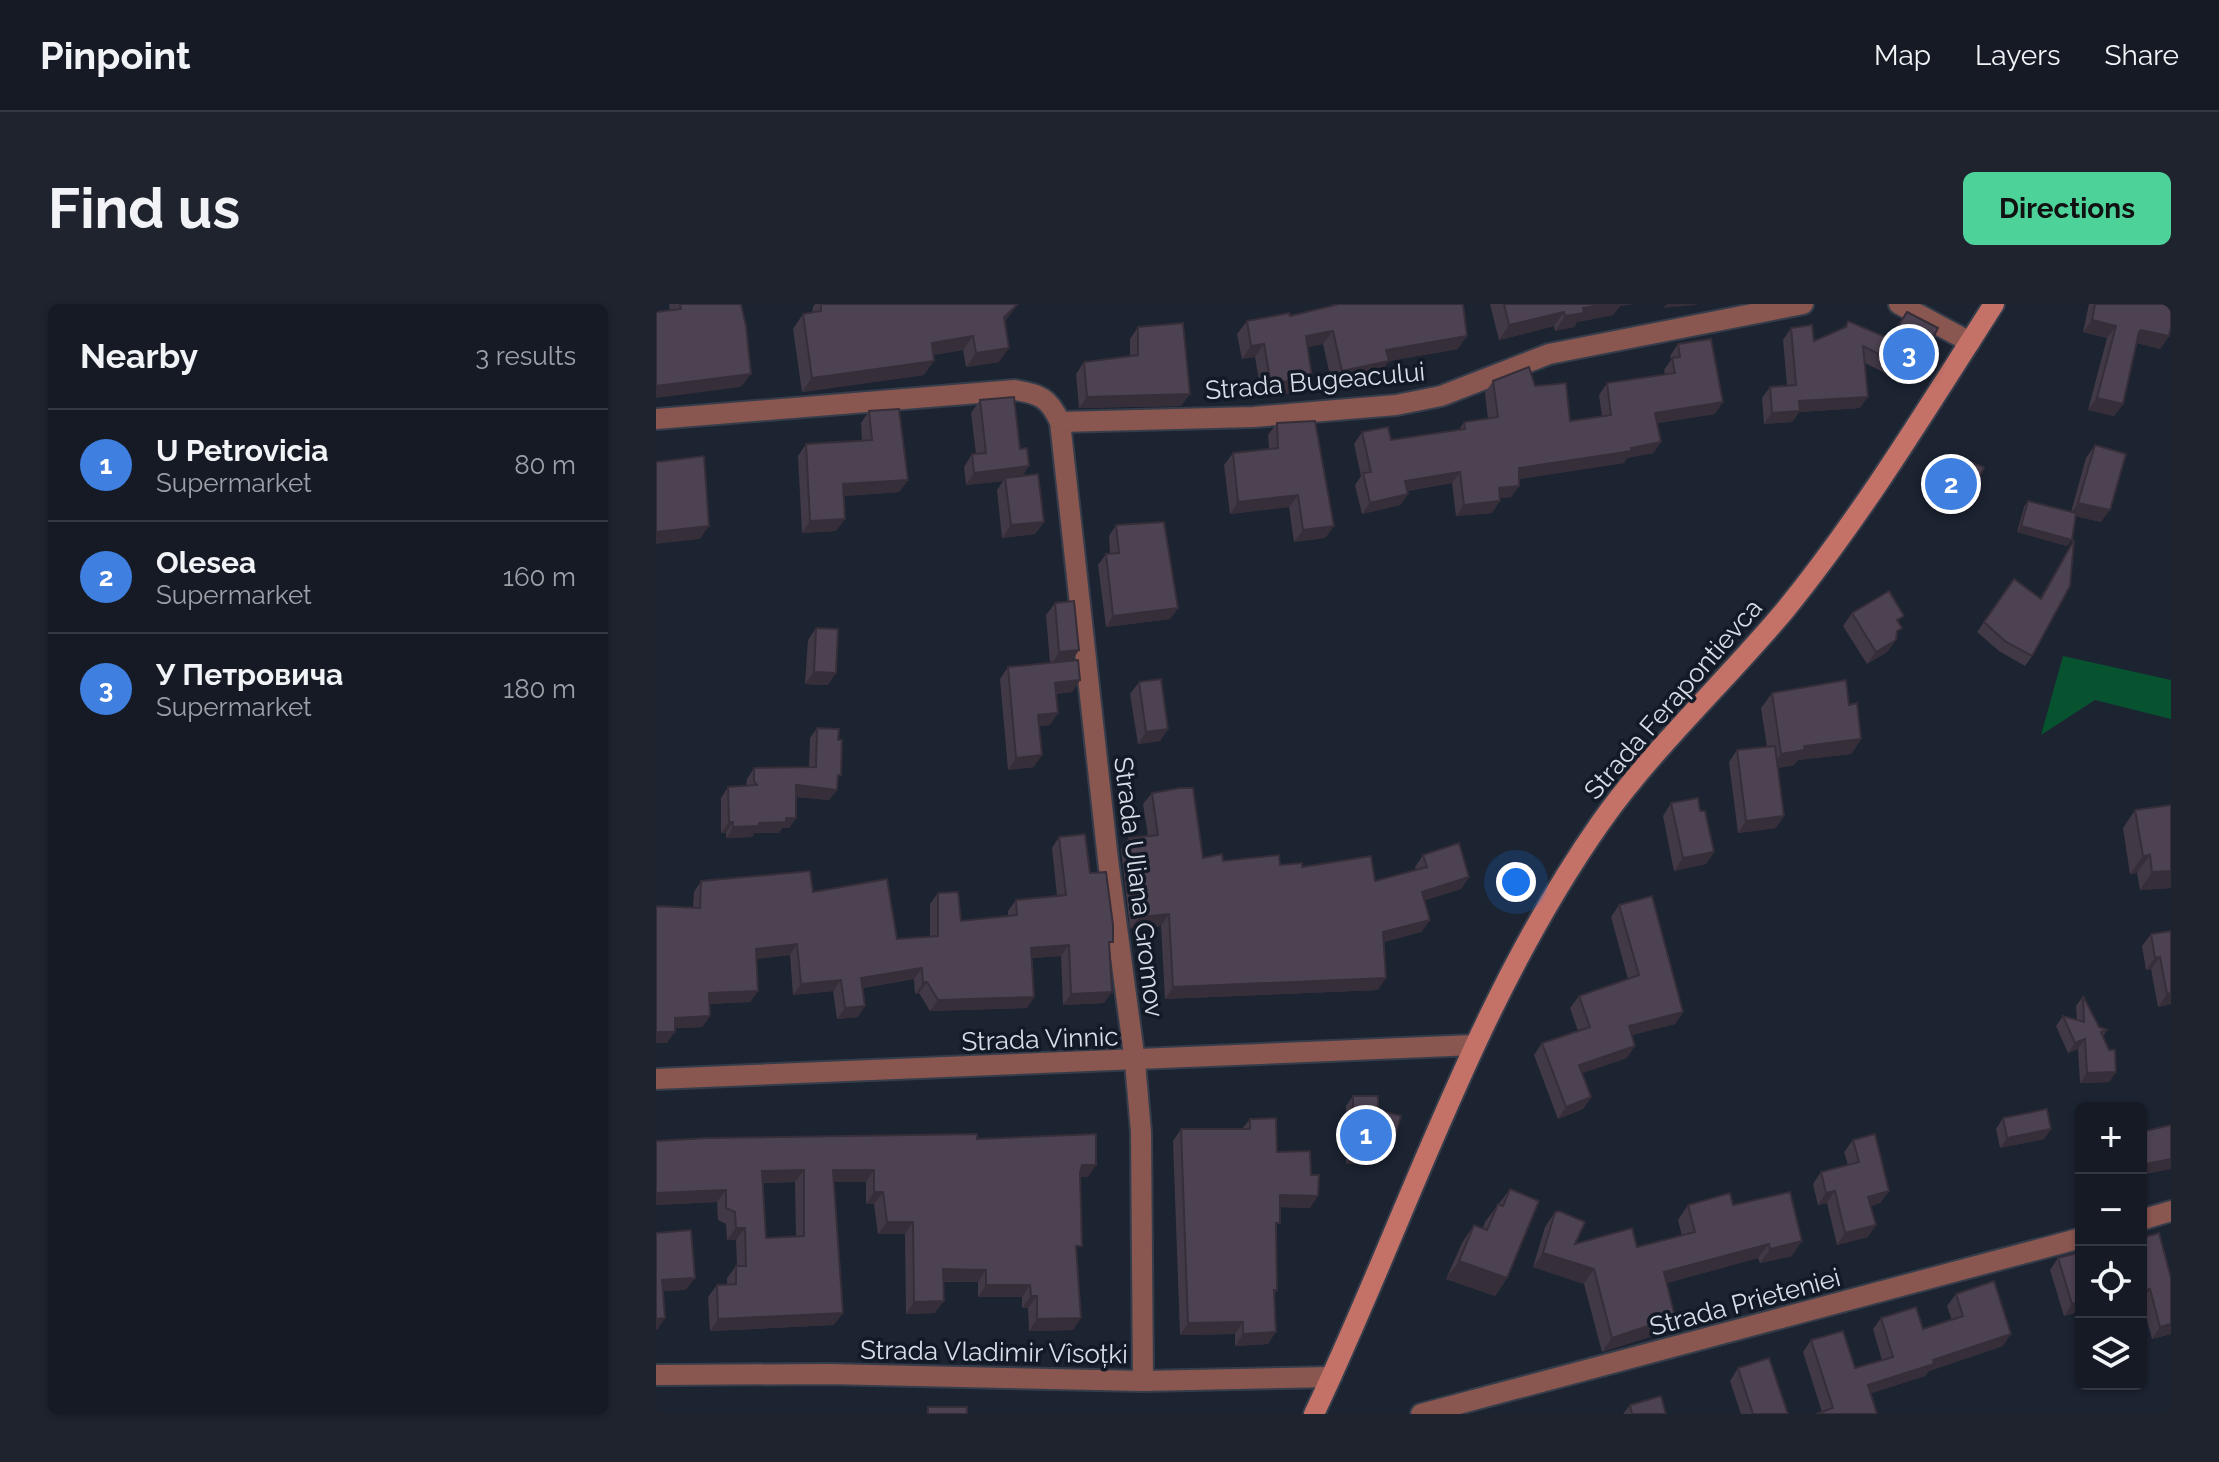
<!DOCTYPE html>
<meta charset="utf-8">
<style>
body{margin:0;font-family:Raleway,sans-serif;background:#1e232d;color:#f1f3f6}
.controls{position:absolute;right:24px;bottom:24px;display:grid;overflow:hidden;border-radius:12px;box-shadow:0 2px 6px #0004}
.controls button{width:72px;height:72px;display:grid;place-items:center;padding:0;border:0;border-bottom:2px solid #343842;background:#151a25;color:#f1f3f6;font:40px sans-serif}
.you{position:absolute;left:860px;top:578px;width:28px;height:28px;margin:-20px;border:6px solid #fff;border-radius:50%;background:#1a73e8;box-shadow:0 0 0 12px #1a73e833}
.badge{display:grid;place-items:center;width:52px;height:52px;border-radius:50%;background:#4dd39a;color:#fff;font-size:26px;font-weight:700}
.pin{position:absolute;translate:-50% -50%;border:4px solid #fff;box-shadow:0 2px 8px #0006}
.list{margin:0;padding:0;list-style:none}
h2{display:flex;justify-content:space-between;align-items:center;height:104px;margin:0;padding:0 32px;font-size:34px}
h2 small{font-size:26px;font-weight:400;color:#9da1a7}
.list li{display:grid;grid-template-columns:52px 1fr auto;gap:24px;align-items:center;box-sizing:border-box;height:112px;padding:0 32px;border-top:2px solid #343842}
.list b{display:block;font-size:30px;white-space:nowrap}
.list p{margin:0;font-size:26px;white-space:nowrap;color:#9da1a7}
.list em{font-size:26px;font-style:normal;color:#9da1a7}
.icon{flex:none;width:44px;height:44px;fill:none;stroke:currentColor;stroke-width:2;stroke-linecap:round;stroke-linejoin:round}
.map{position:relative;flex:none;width:1515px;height:1110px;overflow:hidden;border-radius:12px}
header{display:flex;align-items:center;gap:48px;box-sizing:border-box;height:112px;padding:0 40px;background:#151a25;border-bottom:2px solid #343842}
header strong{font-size:38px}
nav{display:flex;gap:44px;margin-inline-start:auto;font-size:28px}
.intro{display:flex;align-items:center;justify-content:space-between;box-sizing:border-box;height:192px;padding:0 48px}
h1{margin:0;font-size:56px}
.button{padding:20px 36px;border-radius:12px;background:#4dd39a;color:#111;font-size:28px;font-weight:700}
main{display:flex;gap:48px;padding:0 48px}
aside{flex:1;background:#151a25;border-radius:12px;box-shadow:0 2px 6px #0004}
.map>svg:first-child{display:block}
.green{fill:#075330}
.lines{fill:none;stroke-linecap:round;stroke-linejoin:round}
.street-casing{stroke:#363d4a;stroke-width:24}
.secondary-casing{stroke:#363d4a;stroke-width:24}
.street{stroke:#8a5650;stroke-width:20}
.secondary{stroke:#c47168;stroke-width:20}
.wall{fill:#423946;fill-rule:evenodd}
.shaded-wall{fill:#362e39}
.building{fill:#4d4251;stroke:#362e39;stroke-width:2;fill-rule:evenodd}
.labels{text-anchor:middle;stroke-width:7;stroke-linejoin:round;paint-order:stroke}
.street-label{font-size:26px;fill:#d7dce6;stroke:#131a27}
</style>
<header>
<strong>Pinpoint</strong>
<nav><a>Map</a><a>Layers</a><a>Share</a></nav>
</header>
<div class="intro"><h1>Find us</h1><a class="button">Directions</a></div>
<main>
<aside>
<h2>Nearby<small>3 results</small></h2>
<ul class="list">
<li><span class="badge" style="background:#3f7fe0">1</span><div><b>U Petrovicia</b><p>Supermarket</p></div><em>80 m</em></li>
<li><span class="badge" style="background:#3f7fe0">2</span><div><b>Olesea</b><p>Supermarket</p></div><em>160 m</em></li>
<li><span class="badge" style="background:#3f7fe0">3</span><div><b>У Петровича</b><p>Supermarket</p></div><em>180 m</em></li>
</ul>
</aside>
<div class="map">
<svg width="1515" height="1110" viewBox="0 0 1515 1110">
<rect width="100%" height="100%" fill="#1c2331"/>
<!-- green -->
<path class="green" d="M 1407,352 L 1515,376 L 1515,415 L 1439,396 L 1385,431 Z"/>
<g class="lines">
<defs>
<g id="street">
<path d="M 1243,0 L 1314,38"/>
<path d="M 0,115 L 359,86 C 384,90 393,94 404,118 L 452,556 L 479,758 L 485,828 L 487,1077"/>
<path d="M 404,118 L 597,113 L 740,101 L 785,92 L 893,50 L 1147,0"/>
<path d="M 0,775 L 818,741"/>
<path d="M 1485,916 L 1515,907"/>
<path d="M 0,1071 L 171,1070 L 487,1077 L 675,1073"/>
<path d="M 765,1110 L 1425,934"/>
</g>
<path id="secondary" d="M 658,1110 C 752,912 818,699 945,518 C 998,443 1071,376 1130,305 C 1207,210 1272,103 1338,0"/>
</defs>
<!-- street casing -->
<use href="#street" class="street-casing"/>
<!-- secondary casing -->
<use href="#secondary" class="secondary-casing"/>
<!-- street -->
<use href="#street" class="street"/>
<!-- secondary -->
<use href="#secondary" class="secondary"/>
</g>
<!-- wall -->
<g class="wall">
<path d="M 13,0 L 85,0 L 85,83 L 14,6 Z"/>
<path d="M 159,0 L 362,0 L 349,17 L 343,58 L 310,63 L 307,46 L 277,51 L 268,71 L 146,88 L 137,25 L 147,10 L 156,9 L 157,3 Z"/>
<path d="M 677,0 L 807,0 L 802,45 L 733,57 L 723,70 L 676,80 L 667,40 L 651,43 L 647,87 L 606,94 L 599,53 L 586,55 L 581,30 L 591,17 L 634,12 L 675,2 Z"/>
<path d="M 834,0 L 977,0 L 964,2 L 957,11 L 921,18 L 918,23 L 899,27 L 898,22 L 843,36 Z"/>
<path d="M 1433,0 L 1515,0 L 1513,32 L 1504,45 L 1481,39 L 1467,100 L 1458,112 L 1432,106 L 1451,34 L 1427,28 Z"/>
<path d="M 1251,8 L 1259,69 L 1251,80 L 1209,59 L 1204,104 L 1143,108 L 1136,118 L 1108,120 L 1106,94 L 1114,83 L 1131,81 L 1127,36 L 1135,24 L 1158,37 L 1188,24 L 1192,17 L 1233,35 Z"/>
<path d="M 482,23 L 534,90 L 525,102 L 423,104 L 420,70 L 428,58 L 474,52 L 474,35 Z"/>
<path d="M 1022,40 L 1059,110 L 1001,119 L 1005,138 L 997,149 L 971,154 L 968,159 L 863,175 L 863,182 L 855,193 L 844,194 L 836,209 L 800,212 L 796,179 L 751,187 L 752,190 L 744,201 L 706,210 L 699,181 L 705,172 L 698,140 L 706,128 L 735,136 L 803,126 L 808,118 L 832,115 L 829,89 L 837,77 L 879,82 L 914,117 L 946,113 L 943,91 L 951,79 L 1009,70 L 1008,66 L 1015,56 L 1014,52 Z"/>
<path d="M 324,96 L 367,172 L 388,218 L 379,230 L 346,234 L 341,186 L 347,177 L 310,181 L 308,163 L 316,150 L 320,150 L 315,109 Z"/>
<path d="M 213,107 L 252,176 L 243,188 L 187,192 L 180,227 L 146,229 L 142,152 L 150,140 L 206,137 L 205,119 Z"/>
<path d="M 621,119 L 678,222 L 669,234 L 638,238 L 633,203 L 574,210 L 568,161 L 577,149 L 613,145 L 612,131 Z"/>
<path d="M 1439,141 L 1445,218 L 1419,212 L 1416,236 L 1411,242 L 1361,228 L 1368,203 L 1372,197 L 1415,208 L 1430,154 Z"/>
<path d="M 1306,155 L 1309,200 L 1267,187 L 1275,168 L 1284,156 L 1300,163 Z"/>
<path d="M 460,221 L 522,304 L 514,315 L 450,323 L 442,261 L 450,250 L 454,250 L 453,232 Z"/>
<path d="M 1418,236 L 1376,352 L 1369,362 L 1343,347 L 1321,328 L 1358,275 L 1384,294 Z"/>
<path d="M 399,299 L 423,346 L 416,356 L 424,376 L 416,388 L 400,390 L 394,421 L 383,422 L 378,463 L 352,466 L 344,375 L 352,363 L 394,359 L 390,311 Z"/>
<path d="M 1196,309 L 1243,319 L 1240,336 L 1231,348 L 1211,360 L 1187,322 Z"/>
<path d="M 160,324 L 172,381 L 149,380 L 152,336 Z"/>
<path d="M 483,378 L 512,425 L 504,437 L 482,440 L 474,390 Z"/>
<path d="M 1116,389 L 1193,401 L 1205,435 L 1195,450 L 1142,456 L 1138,461 L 1122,464 L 1120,524 L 1082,529 L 1073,458 L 1081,446 L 1111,443 L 1105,404 Z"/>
<path d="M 161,424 L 182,476 L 181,486 L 173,496 L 140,493 L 140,514 L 133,524 L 126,524 L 123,529 L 98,529 L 96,533 L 70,534 L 70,529 L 65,529 L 65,494 L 72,483 L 90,482 L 91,475 L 98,464 L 153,463 L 154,434 Z"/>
<path d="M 496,489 L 547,554 L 567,557 L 646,563 L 719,577 L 760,566 L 759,563 L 767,551 L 813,573 L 805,585 L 769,596 L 774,616 L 765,628 L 728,638 L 722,686 L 509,695 L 505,622 L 474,625 L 465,545 L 473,534 L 492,532 L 487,500 Z"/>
<path d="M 1015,499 L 1044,507 L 1058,548 L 1050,560 L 1018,567 L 1007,512 Z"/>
<path d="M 1479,506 L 1515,584 L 1484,586 L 1481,569 L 1474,570 L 1467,524 Z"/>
<path d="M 403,533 L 434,569 L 454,644 L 448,699 L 407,701 L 405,652 L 376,654 L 378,693 L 371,704 L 274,707 L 263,689 L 259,690 L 258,675 L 207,684 L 202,713 L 181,715 L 177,687 L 137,691 L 134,651 L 100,655 L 102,687 L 94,698 L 53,700 L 54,712 L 46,723 L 19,724 L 11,739 L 37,604 L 38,588 L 45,577 L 157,588 L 241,635 L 274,633 L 274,600 L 282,589 L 305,617 L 352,612 L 352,607 L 360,596 L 401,592 L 396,544 Z"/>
<path d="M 963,601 L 1027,708 L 1019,720 L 976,731 L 971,754 L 926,769 L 935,793 L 927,805 L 902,815 L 878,751 L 886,739 L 922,727 L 914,704 L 923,692 L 972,675 L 955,613 Z"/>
<path d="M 1515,627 L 1515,700 L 1502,703 L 1495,665 L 1490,666 L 1486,642 L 1495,630 Z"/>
<path d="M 1427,692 L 1443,723 L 1451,726 L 1447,732 L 1460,768 L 1453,778 L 1424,779 L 1422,745 L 1412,749 L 1400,722 L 1407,712 L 1421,716 L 1420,702 Z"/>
<path d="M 697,792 L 722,806 L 730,854 L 720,851 L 714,860 L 690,860 L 690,802 Z"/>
<path d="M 1347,814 L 1395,825 L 1388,835 L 1344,844 L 1340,825 Z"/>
<path d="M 594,815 L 621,848 L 654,904 L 624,903 L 620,925 L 621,986 L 618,990 L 612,1040 L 579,1042 L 579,1030 L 524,1031 L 517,837 L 525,825 L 586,825 Z"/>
<path d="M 321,835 L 432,873 L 424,873 L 417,1026 L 373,1027 L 372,1004 L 366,1004 L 366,993 L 322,993 L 322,978 L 287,978 L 279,1009 L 250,1010 L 249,930 L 222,930 L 218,900 L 210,900 L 210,878 L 177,878 L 178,1021 L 54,1027 L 52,993 L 61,981 L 71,981 L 71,974 L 80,962 L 81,962 L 80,936 L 71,936 L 70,920 L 62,916 L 61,898 L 0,901 L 0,837 ZM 139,878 L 140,932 L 110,934 L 106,879 Z"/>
<path d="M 1197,836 L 1233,887 L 1224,899 L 1215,902 L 1212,933 L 1181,941 L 1171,899 L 1162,901 L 1157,880 L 1165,868 L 1192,861 L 1188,848 Z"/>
<path d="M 854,885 L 851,974 L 839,992 L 790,975 L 806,939 L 818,921 L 827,924 L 829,918 Z"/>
<path d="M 1032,901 L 1077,901 L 1136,952 L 1104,959 L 1102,954 L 1011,979 L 1019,1013 L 1009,1028 L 946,1048 L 928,980 L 877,963 L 889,923 L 899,908 L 919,940 L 981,943 L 1026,932 L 1022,916 Z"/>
<path d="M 1485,934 L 1515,1030 L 1496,1035 L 1486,997 Z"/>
<path d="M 1402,954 L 1425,1007 L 1408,1012 L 1394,966 Z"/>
<path d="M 1300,990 L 1347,1042 L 1273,1067 L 1269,1072 L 1215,1089 L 1166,1108 L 1147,1048 L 1155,1036 L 1199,1064 L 1226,1056 L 1217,1025 L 1225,1014 L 1267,1025 L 1296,1016 L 1291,1002 Z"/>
<path d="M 1082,1064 L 1132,1110 L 1085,1110 L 1074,1077 Z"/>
<path d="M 974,1101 L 1010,1110 L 967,1110 Z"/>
</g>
<!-- shaded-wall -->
<g class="shaded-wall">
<path d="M 362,0 L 352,13 L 338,27 L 348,13 Z"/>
<path d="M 949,0 L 977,0 L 964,2 L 957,11 L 921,18 L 918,23 L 899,27 L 909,12 L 927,4 Z"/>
<path d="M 1011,0 L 1041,0 L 1040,1 L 1007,4 Z"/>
<path d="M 908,8 L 898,22 L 843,36 L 853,21 Z"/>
<path d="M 1436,16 L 1460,22 L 1451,34 L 1427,28 Z"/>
<path d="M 1485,26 L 1513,32 L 1504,45 L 1477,38 Z"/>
<path d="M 677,27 L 667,40 L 640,46 L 650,32 Z"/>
<path d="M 317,32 L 307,46 L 266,53 L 276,39 Z"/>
<path d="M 811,32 L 802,45 L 721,59 L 730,46 Z"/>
<path d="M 608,40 L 599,53 L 586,55 L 595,42 Z"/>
<path d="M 353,44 L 343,58 L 310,63 L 320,49 Z"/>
<path d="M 278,57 L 268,71 L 146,88 L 156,74 Z"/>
<path d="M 733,57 L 723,70 L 676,80 L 686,67 Z"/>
<path d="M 95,70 L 85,83 L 0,94 L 0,82 Z"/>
<path d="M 656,73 L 647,87 L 606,94 L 615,80 Z"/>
<path d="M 534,90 L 525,102 L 423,104 L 431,93 Z"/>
<path d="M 1212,93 L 1204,104 L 1143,108 L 1136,118 L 1108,120 L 1116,109 L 1143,97 Z"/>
<path d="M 1441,94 L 1467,100 L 1458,112 L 1432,106 Z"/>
<path d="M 1067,98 L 1059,110 L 991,121 L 999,109 Z"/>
<path d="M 1005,138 L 997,149 L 971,154 L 968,159 L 855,176 L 863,164 Z"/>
<path d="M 373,162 L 365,175 L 349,174 L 347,177 L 310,181 L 318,169 Z"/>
<path d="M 804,168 L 796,179 L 741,188 L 749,177 Z"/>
<path d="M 1276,175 L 1318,187 L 1309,200 L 1267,187 Z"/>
<path d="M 252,176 L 243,188 L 178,193 L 187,180 Z"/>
<path d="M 863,182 L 855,193 L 835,195 L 843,184 Z"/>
<path d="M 752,190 L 744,201 L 706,210 L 714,199 Z"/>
<path d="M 642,191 L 633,203 L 574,210 L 582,198 Z"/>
<path d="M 844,197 L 836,209 L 800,212 L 808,201 Z"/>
<path d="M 1422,199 L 1454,206 L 1445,218 L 1414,211 Z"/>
<path d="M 189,215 L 180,227 L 146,229 L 154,217 Z"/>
<path d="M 388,218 L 379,230 L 346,234 L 355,221 Z"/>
<path d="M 53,222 L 44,235 L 0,240 L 0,228 Z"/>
<path d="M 678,222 L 669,234 L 638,238 L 647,226 Z"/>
<path d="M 1365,222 L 1416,236 L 1411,242 L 1361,228 Z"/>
<path d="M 522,304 L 514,315 L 450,323 L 457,312 Z"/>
<path d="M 1240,336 L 1231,348 L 1211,360 L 1220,348 Z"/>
<path d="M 423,346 L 414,359 L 395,361 L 403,348 Z"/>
<path d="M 158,368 L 180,369 L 172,381 L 149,380 Z"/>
<path d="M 424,376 L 416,388 L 390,391 L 399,379 Z"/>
<path d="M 402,409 L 394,421 L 374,423 L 382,411 Z"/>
<path d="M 512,425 L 504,437 L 482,440 L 490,428 Z"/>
<path d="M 1205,435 L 1195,450 L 1142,456 L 1138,461 L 1114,465 L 1125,450 L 1148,442 Z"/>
<path d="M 386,451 L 378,463 L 352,466 L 360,454 Z"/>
<path d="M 140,481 L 181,486 L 173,496 L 132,492 Z"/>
<path d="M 1128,512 L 1120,524 L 1082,529 L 1090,517 Z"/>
<path d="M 130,514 L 140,514 L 133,524 L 126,524 L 123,529 L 98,529 L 96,533 L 70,534 L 77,523 Z"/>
<path d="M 73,518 L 77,518 L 70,529 L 65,529 Z"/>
<path d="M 1058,548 L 1050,560 L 1018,567 L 1027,554 Z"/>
<path d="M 1494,551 L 1481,569 L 1474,570 L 1487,552 Z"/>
<path d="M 1515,567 L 1515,584 L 1484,586 L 1496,568 Z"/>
<path d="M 813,573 L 805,585 L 758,600 L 766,588 Z"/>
<path d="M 513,610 L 505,622 L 474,625 L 483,613 Z"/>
<path d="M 774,616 L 765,628 L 719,640 L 727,628 Z"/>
<path d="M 141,640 L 134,651 L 92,656 L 100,645 Z"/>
<path d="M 413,641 L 405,652 L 368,655 L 375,644 Z"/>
<path d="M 1504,653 L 1495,665 L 1490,666 L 1499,654 Z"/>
<path d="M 266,664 L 258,675 L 198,685 L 205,674 Z"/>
<path d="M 730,674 L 722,686 L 509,695 L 517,683 Z"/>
<path d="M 185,676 L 177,687 L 137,691 L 145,680 Z"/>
<path d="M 271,678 L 263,689 L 259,690 L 267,679 Z"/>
<path d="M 102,687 L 94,698 L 45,700 L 53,689 Z"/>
<path d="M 456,688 L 448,699 L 407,701 L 415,690 Z"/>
<path d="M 1515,689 L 1515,700 L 1502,703 L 1511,690 Z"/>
<path d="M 378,693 L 371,704 L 274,707 L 282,696 Z"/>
<path d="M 209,702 L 202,713 L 181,715 L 189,704 Z"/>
<path d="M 1027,708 L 1019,720 L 965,734 L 973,722 Z"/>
<path d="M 54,712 L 46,723 L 11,725 L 19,714 Z"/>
<path d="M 0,728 L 19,728 L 11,739 L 0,739 Z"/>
<path d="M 1429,735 L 1422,745 L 1412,749 L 1419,739 Z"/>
<path d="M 979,742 L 971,754 L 915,773 L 923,761 Z"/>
<path d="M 1460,768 L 1453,778 L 1424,779 L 1431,769 Z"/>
<path d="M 935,793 L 927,805 L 902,815 L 910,803 Z"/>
<path d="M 1395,825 L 1388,835 L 1344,844 L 1351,834 Z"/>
<path d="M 721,840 L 736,844 L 730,854 L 720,851 L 714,860 L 690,860 L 697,851 Z"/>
<path d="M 1515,855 L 1515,865 L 1485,871 L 1485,861 Z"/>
<path d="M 426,861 L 440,861 L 432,873 L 418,873 Z"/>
<path d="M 148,866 L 139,878 L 97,879 L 106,867 Z"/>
<path d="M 177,866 L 218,866 L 210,878 L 168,878 Z"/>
<path d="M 70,886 L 61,898 L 0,901 L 0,889 Z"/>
<path d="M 1179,887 L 1171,899 L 1162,901 L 1170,889 Z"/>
<path d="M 1233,887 L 1224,899 L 1204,905 L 1212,893 Z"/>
<path d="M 218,888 L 227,888 L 218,900 L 210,900 Z"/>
<path d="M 624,891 L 662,892 L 654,904 L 616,903 Z"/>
<path d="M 231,918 L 257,918 L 249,930 L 222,930 Z"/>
<path d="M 1220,921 L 1212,933 L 1181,941 L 1189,929 Z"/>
<path d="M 80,924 L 89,924 L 80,936 L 71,936 Z"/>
<path d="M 1146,937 L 1136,952 L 1104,959 L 1114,945 Z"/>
<path d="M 1113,940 L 1102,954 L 997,983 L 1008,968 Z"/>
<path d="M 887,949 L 938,965 L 928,980 L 877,963 Z"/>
<path d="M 803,957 L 851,974 L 839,992 L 790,975 Z"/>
<path d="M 287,965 L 330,966 L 322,978 L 278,977 Z"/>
<path d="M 39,974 L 30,986 L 0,988 L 6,976 Z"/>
<path d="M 330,981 L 374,981 L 366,993 L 322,993 Z"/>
<path d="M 1494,985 L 1486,997 L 1485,997 L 1485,987 Z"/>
<path d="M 375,992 L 381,992 L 372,1004 L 366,1004 Z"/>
<path d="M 288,997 L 279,1009 L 250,1010 L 258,998 Z"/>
<path d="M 1425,997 L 1425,1007 L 1408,1012 L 1416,1000 Z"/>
<path d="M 187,1009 L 178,1021 L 54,1027 L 62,1015 Z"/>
<path d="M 1019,1013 L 1009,1028 L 946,1048 L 956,1034 Z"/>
<path d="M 9,1014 L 1,1026 L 0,1026 L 0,1015 Z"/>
<path d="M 425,1014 L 417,1026 L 373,1027 L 381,1015 Z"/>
<path d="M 587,1018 L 579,1030 L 524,1031 L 532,1019 Z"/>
<path d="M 1515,1020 L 1515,1030 L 1496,1035 L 1504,1023 Z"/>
<path d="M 620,1028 L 612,1040 L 579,1042 L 587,1030 Z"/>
<path d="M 1355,1030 L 1347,1042 L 1273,1067 L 1269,1072 L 1204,1093 L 1212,1081 L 1277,1056 Z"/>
</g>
<!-- building -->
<g class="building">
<path d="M 24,0 L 85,0 L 90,22 L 95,70 L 0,82 L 0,8 L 25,5 Z"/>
<path d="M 165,0 L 362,0 L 348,13 L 353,44 L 320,49 L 317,32 L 276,39 L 278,57 L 156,74 L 147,10 L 165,7 Z"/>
<path d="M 683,0 L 807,0 L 811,32 L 730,46 L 733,57 L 686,67 L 677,27 L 650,32 L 656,73 L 615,80 L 608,40 L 595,42 L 591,17 L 633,9 L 634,12 Z"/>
<path d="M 848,0 L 949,0 L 927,4 L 928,9 L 909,12 L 908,8 L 853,21 Z"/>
<path d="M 1439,0 L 1515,0 L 1515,23 L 1513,32 L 1485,26 L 1483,28 L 1467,100 L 1441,94 L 1460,22 L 1436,16 Z"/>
<path d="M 1251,8 L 1282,24 L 1259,69 L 1207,42 L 1212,93 L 1143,97 L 1144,107 L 1116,109 L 1114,83 L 1140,81 L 1135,24 L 1156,21 L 1158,37 L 1190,23 L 1192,17 L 1234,35 Z"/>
<path d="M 527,19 L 534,90 L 431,93 L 428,58 L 482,51 L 482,23 Z"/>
<path d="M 1055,35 L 1067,98 L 999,109 L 1005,138 L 975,144 L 976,147 L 863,164 L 863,182 L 843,184 L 844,197 L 808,201 L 804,168 L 749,177 L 752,190 L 714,199 L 707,169 L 715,168 L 706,128 L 732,123 L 735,136 L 809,125 L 808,118 L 842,113 L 837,77 L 873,63 L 879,82 L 910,79 L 914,117 L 955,111 L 951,79 L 1019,69 L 1016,54 L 1024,53 L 1022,40 Z"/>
<path d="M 358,93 L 364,145 L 371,144 L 373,162 L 318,169 L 316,150 L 330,149 L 324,96 Z"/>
<path d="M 243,105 L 252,176 L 187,180 L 189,215 L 154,217 L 150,140 L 216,136 L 213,107 Z"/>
<path d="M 659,117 L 678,222 L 647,226 L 642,191 L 582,198 L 577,149 L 622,144 L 621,119 Z"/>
<path d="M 1439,141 L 1470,150 L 1454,206 L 1422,199 Z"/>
<path d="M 48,152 L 53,222 L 0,228 L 0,158 Z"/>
<path d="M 1306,155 L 1328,163 L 1318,187 L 1276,175 L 1284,156 L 1303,164 Z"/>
<path d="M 382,170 L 388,218 L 355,221 L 349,174 Z"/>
<path d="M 1372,197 L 1420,209 L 1416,236 L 1365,222 Z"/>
<path d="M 508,218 L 522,304 L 457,312 L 450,250 L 463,249 L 460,221 Z"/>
<path d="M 1418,236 L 1414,282 L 1376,352 L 1350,338 L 1328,318 L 1358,275 L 1385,295 Z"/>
<path d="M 1233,287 L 1248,312 L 1241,316 L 1246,324 L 1241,327 L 1240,336 L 1220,348 L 1196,309 Z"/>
<path d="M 418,297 L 423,346 L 403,348 L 399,299 Z"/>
<path d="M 160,324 L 182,325 L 180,369 L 158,368 Z"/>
<path d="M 422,356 L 424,376 L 399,379 L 402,409 L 382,411 L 386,451 L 360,454 L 352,363 Z"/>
<path d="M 505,375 L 512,425 L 490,428 L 483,378 Z"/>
<path d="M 1190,376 L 1193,401 L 1201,399 L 1205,435 L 1148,442 L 1149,446 L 1125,450 L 1116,389 Z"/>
<path d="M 161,424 L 183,425 L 182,436 L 186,436 L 185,471 L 182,471 L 181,486 L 140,481 L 140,514 L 130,514 L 130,518 L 103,519 L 103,522 L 77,523 L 77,518 L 73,518 L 72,483 L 101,481 L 98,477 L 98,464 L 160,463 Z"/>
<path d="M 1119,442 L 1128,512 L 1090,517 L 1081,446 Z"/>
<path d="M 524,484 L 537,484 L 547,554 L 566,550 L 567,557 L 623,551 L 624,561 L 646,559 L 646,563 L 715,552 L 719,577 L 771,563 L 767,551 L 803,539 L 813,573 L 766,588 L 774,616 L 727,628 L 730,674 L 517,683 L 513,610 L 483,613 L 473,534 L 502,531 L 496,489 Z"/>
<path d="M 1042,494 L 1044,507 L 1049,507 L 1058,548 L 1027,554 L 1015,499 Z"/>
<path d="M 1515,501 L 1515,567 L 1496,568 L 1494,551 L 1487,552 L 1479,506 Z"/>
<path d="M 429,530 L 434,569 L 450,568 L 457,621 L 457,638 L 453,638 L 456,688 L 415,690 L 413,641 L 375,644 L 378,693 L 282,696 L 271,678 L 267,679 L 266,664 L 205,674 L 209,702 L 189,704 L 185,676 L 145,680 L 141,640 L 100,645 L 102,687 L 53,689 L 54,712 L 19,714 L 19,728 L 0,728 L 0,602 L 44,604 L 45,577 L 154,567 L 157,588 L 231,575 L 241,635 L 282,632 L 282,589 L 302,588 L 305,617 L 361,611 L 360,596 L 410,591 L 403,533 Z"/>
<path d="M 996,592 L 1027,708 L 973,722 L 979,742 L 923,761 L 935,793 L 910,803 L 886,739 L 934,723 L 923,692 L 983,671 L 963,601 Z"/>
<path d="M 1515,627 L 1515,689 L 1511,690 L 1504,653 L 1499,654 L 1495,630 Z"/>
<path d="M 1427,692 L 1443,723 L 1451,726 L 1445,728 L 1453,746 L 1459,746 L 1460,768 L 1431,769 L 1429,735 L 1419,739 L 1407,712 L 1428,718 Z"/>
<path d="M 697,792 L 722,792 L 722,806 L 745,812 L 736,844 L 721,840 L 720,851 L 697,851 Z"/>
<path d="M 1391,805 L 1395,825 L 1351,834 L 1347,814 Z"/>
<path d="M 620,814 L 621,848 L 654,847 L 655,871 L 663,871 L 662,892 L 624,891 L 624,919 L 620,919 L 621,986 L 618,986 L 620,1028 L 587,1030 L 587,1018 L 532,1019 L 525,825 L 594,825 L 594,815 Z"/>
<path d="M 1515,821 L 1515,855 L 1485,861 L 1485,828 Z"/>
<path d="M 321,830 L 321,835 L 440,830 L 440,861 L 426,861 L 424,869 L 426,942 L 420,942 L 425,1014 L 381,1015 L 381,992 L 375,992 L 374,981 L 330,981 L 330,966 L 287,965 L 288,997 L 258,998 L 257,918 L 231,918 L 227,888 L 218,888 L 218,866 L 177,866 L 187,1009 L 62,1015 L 61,981 L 80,980 L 80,962 L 90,962 L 89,924 L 80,924 L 79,908 L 70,904 L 70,886 L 0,889 L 0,837 L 51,834 ZM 148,866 L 148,932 L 110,934 L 106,867 Z"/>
<path d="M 1219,830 L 1233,887 L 1212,893 L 1220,921 L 1189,929 L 1179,887 L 1170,889 L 1165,868 L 1203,858 L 1197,836 Z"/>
<path d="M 854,885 L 883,897 L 851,974 L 803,957 L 818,921 L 831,926 L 842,900 L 847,902 Z"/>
<path d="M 1134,888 L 1146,937 L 1114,945 L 1113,940 L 1008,968 L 1019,1013 L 956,1034 L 938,965 L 887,949 L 899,908 L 903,907 L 929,918 L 919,940 L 976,924 L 981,943 L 1039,928 L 1032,901 L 1074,889 L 1077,901 Z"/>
<path d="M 35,926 L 39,974 L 6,976 L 9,1014 L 0,1015 L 0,929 Z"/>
<path d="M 1503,929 L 1515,974 L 1515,1020 L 1504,1023 L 1494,985 L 1485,987 L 1485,934 Z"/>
<path d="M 1425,948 L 1425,997 L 1416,1000 L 1402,954 Z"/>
<path d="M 1338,977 L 1355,1030 L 1277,1056 L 1278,1060 L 1212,1081 L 1221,1110 L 1160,1110 L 1177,1104 L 1155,1036 L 1187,1027 L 1199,1064 L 1237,1053 L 1225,1014 L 1260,1003 L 1267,1025 L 1307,1012 L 1300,990 Z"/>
<path d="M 1113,1054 L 1132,1110 L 1097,1110 L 1082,1064 Z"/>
<path d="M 1005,1092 L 1010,1110 L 976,1110 L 974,1101 Z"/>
<rect x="272" y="1103" width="39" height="7"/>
</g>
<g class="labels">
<!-- street labels -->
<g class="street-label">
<text transform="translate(659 77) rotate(-5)" y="9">Strada Bugeacului</text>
<text transform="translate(1017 395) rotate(-49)" y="9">Strada Ferapontievca</text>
<text transform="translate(483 583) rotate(83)" y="9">Strada Uliana Gromov</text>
<text transform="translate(384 735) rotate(-2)" y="9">Strada Vinnic</text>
<text transform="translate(1089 998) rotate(-15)" y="9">Strada Prieteniei</text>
<text transform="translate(338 1048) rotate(1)" y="9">Strada Vladimir Vîsoțki</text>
</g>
</g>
</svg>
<div class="controls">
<button>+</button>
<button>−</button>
<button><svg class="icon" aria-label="locate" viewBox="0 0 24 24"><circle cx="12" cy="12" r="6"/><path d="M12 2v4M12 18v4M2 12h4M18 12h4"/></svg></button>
<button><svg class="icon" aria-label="layers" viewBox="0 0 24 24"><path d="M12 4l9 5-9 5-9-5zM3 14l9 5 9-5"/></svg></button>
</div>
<div class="you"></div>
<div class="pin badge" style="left:710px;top:831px;background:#3f7fe0">1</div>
<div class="pin badge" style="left:1295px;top:180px;background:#3f7fe0">2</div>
<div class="pin badge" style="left:1253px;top:50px;background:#3f7fe0">3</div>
</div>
</main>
